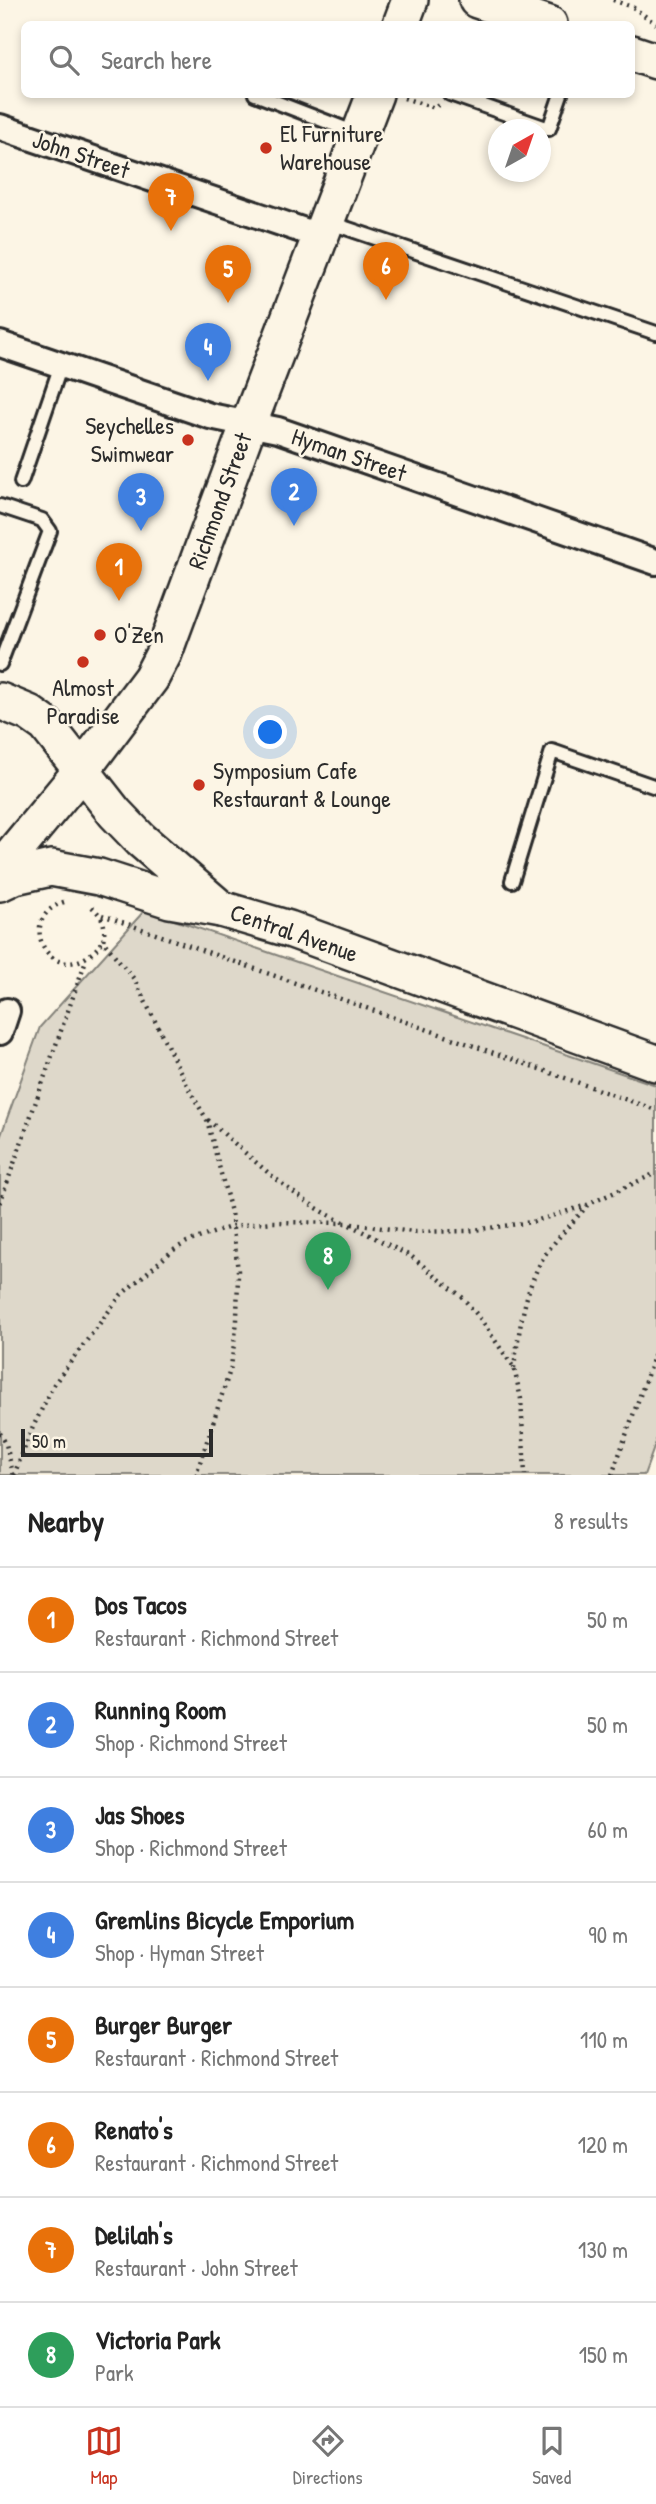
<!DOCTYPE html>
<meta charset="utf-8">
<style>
body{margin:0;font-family:"Patrick Hand",sans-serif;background:#f6f6f6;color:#222}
.compass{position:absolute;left:488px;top:119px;width:63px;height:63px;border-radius:50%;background:#fff;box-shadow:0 4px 10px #0003;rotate:40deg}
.scale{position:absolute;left:21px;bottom:18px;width:192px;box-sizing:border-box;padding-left:7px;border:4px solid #2b2b2b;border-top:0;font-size:19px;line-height:24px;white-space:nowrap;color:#2b2b2b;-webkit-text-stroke:5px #fcf5e5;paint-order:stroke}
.you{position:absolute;left:271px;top:733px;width:24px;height:24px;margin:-18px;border:5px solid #fff;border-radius:50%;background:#1a73e8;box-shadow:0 0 0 10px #1a73e833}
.badge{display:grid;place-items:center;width:46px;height:46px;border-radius:50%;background:#c8321e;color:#fff;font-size:23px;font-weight:700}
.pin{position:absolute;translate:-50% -58px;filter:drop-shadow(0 2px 4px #0008)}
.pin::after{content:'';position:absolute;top:37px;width:24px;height:21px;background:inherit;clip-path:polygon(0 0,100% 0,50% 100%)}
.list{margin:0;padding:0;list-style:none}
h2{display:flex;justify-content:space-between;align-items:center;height:91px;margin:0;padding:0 28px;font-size:30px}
h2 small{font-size:23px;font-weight:400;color:#767676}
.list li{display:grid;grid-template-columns:46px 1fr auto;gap:21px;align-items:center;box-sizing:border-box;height:105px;padding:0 28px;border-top:2px solid #e0e0e0}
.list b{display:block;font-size:26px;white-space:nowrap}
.list p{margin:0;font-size:23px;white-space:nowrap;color:#767676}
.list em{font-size:23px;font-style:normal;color:#767676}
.icon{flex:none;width:38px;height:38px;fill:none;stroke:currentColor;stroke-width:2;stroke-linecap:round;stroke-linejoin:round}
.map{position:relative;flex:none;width:656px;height:1475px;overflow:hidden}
.search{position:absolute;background:#fff;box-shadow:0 4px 10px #0003;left:21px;right:21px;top:21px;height:77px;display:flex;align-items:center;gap:18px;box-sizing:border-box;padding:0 24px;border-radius:10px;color:#767676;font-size:26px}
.sheet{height:931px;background:#fff}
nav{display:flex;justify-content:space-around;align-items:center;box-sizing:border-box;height:98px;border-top:2px solid #e0e0e0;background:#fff;font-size:19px;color:#767676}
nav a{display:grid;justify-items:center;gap:4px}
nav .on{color:#c8321e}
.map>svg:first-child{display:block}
.green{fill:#ded8ca;stroke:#84827a;stroke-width:2}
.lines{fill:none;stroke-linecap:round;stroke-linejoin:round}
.lane-casing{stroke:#2b2b2b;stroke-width:18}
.street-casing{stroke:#2b2b2b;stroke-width:30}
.secondary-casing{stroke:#2b2b2b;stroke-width:40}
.path{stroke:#2b2b2b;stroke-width:4.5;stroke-dasharray:2 5;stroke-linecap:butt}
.lane{stroke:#fcf5e5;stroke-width:12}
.street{stroke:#fcf5e5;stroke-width:24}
.secondary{stroke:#fcf5e5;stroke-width:35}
.poi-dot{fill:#c8321e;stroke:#fcf5e5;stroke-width:2.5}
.labels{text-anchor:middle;stroke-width:5;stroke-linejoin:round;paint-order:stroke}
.poi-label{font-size:24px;fill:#2b2b2b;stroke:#fcf5e5;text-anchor:start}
.street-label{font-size:24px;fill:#2b2b2b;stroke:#fcf5e5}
</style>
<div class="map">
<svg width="656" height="1475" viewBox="0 0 656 1475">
<rect width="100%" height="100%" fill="#fcf5e5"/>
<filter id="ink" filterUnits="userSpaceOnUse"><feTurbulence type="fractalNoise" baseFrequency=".0143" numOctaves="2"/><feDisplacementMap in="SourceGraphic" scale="14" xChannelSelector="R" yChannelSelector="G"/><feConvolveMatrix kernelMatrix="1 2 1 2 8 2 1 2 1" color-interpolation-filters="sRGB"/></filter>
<g filter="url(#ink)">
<!-- green -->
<path class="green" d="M 145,910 L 656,1085 L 656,1442 L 644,1475 L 0,1475 L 0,1138 L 40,1027 Z"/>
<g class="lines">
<defs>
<g id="lane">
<path d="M 255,94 L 356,133"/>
<path d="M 450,94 L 549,129 L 561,94"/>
<path d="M 328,222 L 656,333"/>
<path d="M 21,482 L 61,365"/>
<path d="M 0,506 L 42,520 L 50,531 L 0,664"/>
<path d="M 512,881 L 552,751 L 656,787"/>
</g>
<g id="street">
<path d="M 0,127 L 322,237"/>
<path d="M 0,344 L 210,416 L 278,430 L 656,562"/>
<path d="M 0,1032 L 7,1011"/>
</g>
<g id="secondary">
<path d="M 477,0 L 549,24"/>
<path d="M 401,24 L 410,0"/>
<path d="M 632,53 L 656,61"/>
<path d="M 0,701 L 29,713 L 46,725 L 115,813 L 141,840 L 221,909 L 289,929 L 656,1063"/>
<path d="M 0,869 L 82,770 L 151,678 L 164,653 L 249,423 L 375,94"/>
<path d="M 0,883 L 15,876 L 51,868 L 99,877 L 170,900 L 221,909"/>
</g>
</defs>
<!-- lane casing -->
<use href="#lane" class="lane-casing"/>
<!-- street casing -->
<use href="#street" class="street-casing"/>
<!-- secondary casing -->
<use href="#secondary" class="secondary-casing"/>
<!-- path -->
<g class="path">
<path d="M 613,0 L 634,8 L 656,24"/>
<path d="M 404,98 L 435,108 L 438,105"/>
<path d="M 64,902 C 9,920 58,1001 103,941"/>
<path d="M 92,907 C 104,918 106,925 103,941 L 134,979 L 190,1091 L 207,1120 L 231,1212 L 238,1271 L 237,1321 L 231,1367 L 196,1475"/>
<path d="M 102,915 L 656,1110"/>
<path d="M 208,1120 C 251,1157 291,1198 343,1222"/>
<path d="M 0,1203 L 86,960"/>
<path d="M 352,1224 L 413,1232 L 467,1231 L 532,1222 L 587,1205 L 656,1173"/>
<path d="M 514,1368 C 519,1331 525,1284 547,1252 C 559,1236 574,1221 587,1206"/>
<path d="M 0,1433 L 6,1444 L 13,1474"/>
<path d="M 14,1475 L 33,1427 L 54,1384 L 121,1295 L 172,1251 L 187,1242 L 233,1226 L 273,1222 L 346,1223 L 412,1257 L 462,1297 L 479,1317 L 514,1368 L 521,1399 L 525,1475"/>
<path d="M 612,1475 L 656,1350"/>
</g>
<!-- lane -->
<use href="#lane" class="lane"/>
<!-- street -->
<use href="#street" class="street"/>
<!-- secondary -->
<use href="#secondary" class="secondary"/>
</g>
</g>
<!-- markers -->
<g class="poi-dot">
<circle cx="266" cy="148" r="7"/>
<circle cx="188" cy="440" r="7"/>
<circle cx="100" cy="635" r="7"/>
<circle cx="83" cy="662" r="7"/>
<circle cx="199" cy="785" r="7"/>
</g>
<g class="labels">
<!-- poi labels -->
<g class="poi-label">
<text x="280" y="142">El Furniture<tspan x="280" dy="28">Warehouse</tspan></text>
<text x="174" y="434" text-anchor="end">Seychelles<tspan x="174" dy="28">Swimwear</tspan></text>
<text x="114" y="643">O'Zen</text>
<text x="83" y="696" text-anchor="middle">Almost<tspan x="83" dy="28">Paradise</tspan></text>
<text x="213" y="779">Symposium Cafe<tspan x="213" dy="28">Restaurant &amp; Lounge</tspan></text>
</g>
<!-- street labels -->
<g class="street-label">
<text transform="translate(81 155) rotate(19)" y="8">John Street</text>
<text transform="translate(349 455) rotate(19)" y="8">Hyman Street</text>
<text transform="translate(220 501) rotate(-70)" y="8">Richmond Street</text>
<text transform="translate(294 933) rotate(19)" y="8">Central Avenue</text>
</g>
</g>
</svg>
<svg class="compass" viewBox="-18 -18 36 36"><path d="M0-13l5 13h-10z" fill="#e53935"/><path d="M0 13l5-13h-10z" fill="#767676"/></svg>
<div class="scale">50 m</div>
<div class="you"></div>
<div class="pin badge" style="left:119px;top:601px;background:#e8710a">1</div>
<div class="pin badge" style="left:294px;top:526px;background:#3f7fe0">2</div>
<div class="pin badge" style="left:141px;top:531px;background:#3f7fe0">3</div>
<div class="pin badge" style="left:208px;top:381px;background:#3f7fe0">4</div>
<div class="pin badge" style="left:228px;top:303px;background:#e8710a">5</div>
<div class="pin badge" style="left:386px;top:300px;background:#e8710a">6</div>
<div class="pin badge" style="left:171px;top:231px;background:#e8710a">7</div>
<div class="pin badge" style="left:328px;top:1290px;background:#2e9e5b">8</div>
<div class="search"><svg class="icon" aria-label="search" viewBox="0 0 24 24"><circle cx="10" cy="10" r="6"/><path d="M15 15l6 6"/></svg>Search here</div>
</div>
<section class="sheet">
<h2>Nearby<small>8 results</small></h2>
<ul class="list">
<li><span class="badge" style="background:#e8710a">1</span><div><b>Dos Tacos</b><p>Restaurant · Richmond Street</p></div><em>50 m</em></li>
<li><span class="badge" style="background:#3f7fe0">2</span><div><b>Running Room</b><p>Shop · Richmond Street</p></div><em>50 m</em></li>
<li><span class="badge" style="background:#3f7fe0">3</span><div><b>Jas Shoes</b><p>Shop · Richmond Street</p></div><em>60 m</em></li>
<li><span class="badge" style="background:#3f7fe0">4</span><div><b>Gremlins Bicycle Emporium</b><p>Shop · Hyman Street</p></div><em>90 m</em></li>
<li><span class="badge" style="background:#e8710a">5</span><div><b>Burger Burger</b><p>Restaurant · Richmond Street</p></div><em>110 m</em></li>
<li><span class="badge" style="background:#e8710a">6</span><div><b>Renato's</b><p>Restaurant · Richmond Street</p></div><em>120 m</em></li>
<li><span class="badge" style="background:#e8710a">7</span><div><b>Delilah's</b><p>Restaurant · John Street</p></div><em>130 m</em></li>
<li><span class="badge" style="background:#2e9e5b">8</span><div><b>Victoria Park</b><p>Park</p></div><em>150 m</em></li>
</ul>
</section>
<nav>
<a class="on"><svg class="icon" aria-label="map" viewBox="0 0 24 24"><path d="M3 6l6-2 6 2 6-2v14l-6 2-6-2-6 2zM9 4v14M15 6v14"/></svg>Map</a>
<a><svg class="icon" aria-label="directions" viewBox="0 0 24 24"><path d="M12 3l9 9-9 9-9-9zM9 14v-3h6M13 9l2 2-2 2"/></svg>Directions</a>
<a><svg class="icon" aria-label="saved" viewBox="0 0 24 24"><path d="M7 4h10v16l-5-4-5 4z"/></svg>Saved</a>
</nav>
